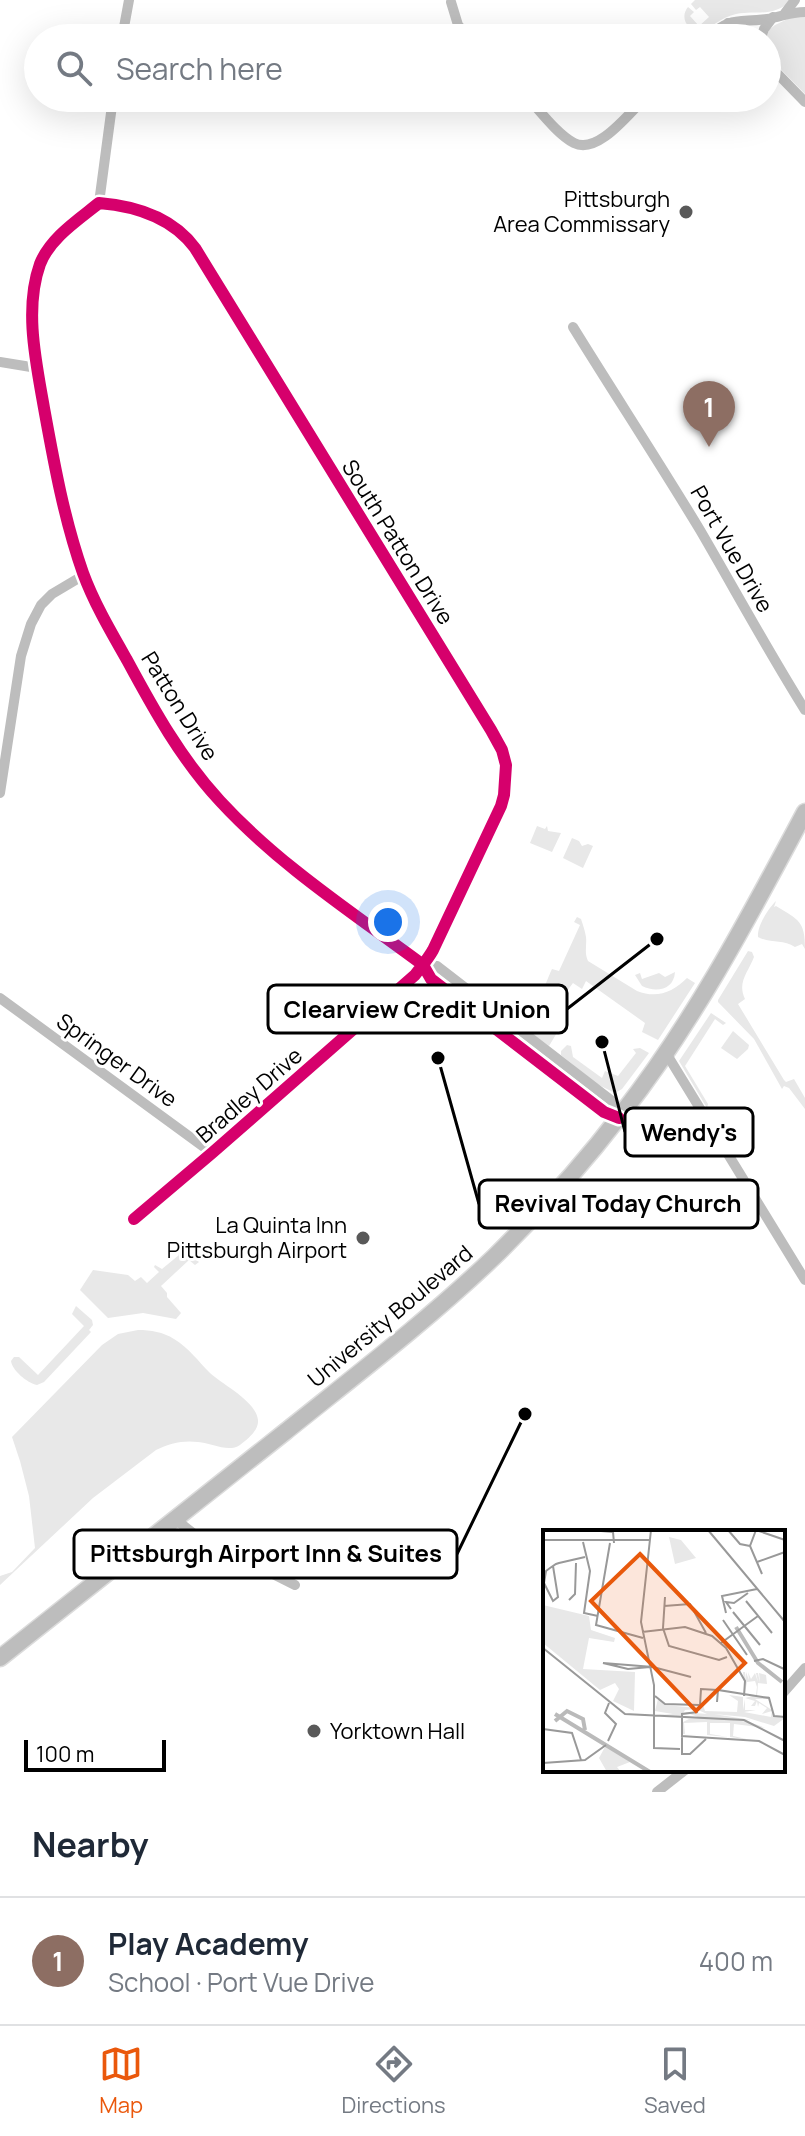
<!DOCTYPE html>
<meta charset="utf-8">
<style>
body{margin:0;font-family:Manrope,sans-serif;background:#f2f2f3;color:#1f2937}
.scale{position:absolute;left:24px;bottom:20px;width:142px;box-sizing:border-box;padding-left:8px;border:4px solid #000;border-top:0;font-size:22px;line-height:28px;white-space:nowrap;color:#000;-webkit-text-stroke:6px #fff;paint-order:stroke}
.you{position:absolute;left:388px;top:922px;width:28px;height:28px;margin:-20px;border:6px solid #fff;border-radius:50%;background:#1a73e8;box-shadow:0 0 0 12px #1a73e833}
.badge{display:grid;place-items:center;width:52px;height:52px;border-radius:50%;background:#ea580c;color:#fff;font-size:26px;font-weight:700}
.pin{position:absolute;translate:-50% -66px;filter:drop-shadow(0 2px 4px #0008)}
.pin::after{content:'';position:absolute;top:42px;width:28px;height:24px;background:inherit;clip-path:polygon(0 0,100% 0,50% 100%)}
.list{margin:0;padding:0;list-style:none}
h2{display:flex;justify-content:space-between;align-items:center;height:104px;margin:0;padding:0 32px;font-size:34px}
h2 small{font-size:26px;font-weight:400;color:#747a83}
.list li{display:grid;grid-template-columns:52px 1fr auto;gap:24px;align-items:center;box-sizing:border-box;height:128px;padding:0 32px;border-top:2px solid #e0e1e3}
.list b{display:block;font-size:30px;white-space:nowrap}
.list p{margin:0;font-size:26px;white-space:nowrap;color:#747a83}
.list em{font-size:26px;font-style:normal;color:#747a83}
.icon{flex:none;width:44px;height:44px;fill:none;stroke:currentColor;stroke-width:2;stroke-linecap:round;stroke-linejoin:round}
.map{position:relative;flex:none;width:805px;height:1792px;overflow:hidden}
.search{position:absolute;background:#fff;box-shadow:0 8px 32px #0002;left:24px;right:24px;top:24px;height:88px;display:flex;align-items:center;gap:20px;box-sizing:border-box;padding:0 28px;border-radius:44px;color:#747a83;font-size:30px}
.sheet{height:232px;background:#fff}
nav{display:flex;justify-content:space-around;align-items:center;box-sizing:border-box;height:112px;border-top:2px solid #e0e1e3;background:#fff;font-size:22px;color:#747a83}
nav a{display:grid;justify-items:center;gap:4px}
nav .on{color:#ea580c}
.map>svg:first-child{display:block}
.green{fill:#e8e8e8}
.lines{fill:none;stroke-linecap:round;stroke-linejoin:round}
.primary-casing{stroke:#dbdbdb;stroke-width:19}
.street{stroke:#bdbdbd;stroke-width:10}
.primary{stroke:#bdbdbd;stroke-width:16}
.cycleway-casing{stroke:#fff;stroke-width:17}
.cycleway{stroke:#d6006c;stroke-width:12}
.poi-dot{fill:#595959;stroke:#fff;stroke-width:3}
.labels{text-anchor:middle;stroke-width:6;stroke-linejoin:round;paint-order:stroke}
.poi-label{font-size:22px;fill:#000;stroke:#fff;text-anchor:end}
.street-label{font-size:22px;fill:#000;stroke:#fff}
.inset-river{fill:none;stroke:#bababa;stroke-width:4}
.inset-road{fill:none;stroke:#999;stroke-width:2}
.view{fill:#e8590c;fill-opacity:0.15;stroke:#e8590c;stroke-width:4}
.inset-edge{fill:none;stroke:#000;stroke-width:4}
.leader{fill:none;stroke:#000;stroke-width:3}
.callout-dot{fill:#000;stroke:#fff;stroke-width:3}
.callout{fill:#fff;stroke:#000;stroke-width:3}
.callout-label{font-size:24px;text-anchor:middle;font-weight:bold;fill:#000}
</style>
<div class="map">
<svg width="805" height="1792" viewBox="0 0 805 1792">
<rect width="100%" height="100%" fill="#fff"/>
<!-- green -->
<g class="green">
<path d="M 695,0 L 792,0 C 772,18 759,10 736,14 C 722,17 713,26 701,32 C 688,31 679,18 688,7 L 694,12 L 690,16 L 699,26 L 709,17 L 700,7 L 696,10 L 691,4 Z"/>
<path d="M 805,15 L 805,94 L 767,55 L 766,38 L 769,30 L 775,25 L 794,16 Z"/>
<path d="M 537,826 L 545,829 L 547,826 L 548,831 L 561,833 L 552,852 L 530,843 Z"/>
<path d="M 572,838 L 579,841 L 582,846 L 588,844 L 593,846 L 583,868 L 563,858 Z"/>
<path d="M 776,901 L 774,907 L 776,906 C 799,920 805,921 805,949 L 802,944 L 795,947 C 783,939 771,944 758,937 C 757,926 768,909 776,901 Z"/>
<path d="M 577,917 L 581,919 C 583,925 585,931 586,937 C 587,946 584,952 588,961 L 637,991 C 657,999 673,992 687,978 L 695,983 L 658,1040 L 642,1032 L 645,1023 L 586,981 L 582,989 L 573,983 L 542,1024 L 551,1033 L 555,1030 L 558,1031 L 549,1046 L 495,1006 L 495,1002 L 499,1000 C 505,1002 512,1007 518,1008 C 538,1013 545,983 552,969 L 559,971 L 580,925 L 574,922 Z"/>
<path d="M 748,951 L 752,952 L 754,957 C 748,973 737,982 745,999 L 738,1004 L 784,1080 L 786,1082 L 794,1079 L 805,1098 L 805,1109 L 789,1088 L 784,1086 L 782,1089 L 754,1039 L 718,1002 L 718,1000 Z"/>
<path d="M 675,972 C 674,990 656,993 642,986 L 635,975 L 640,973 L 642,979 L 659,973 L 665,977 Z"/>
<path d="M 711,1013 L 726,1023 L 723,1025 L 715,1019 L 685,1066 L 708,1104 L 707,1108 L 679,1061 Z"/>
<path d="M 733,1031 L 749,1045 L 748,1049 L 737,1059 L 721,1048 Z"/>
<path d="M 567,1045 L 571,1046 L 573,1057 L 602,1078 L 605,1071 L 618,1076 L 636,1053 L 633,1049 L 640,1048 L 649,1053 L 622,1089 L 615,1093 L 597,1084 L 561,1055 L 561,1051 Z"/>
<path d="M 177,1246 L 199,1262 L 195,1265 L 189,1260 L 161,1286 L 167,1293 L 167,1297 L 181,1313 L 176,1319 L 143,1313 L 108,1318 L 80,1290 L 93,1270 L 128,1275 L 135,1281 L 141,1277 L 147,1283 L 159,1272 L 154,1267 L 155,1265 L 162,1269 L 179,1255 L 175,1248 Z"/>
<path d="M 76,1306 L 92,1320 L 93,1325 L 89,1330 L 91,1332 L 44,1382 L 37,1385 C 27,1383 12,1370 11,1361 L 14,1357 L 19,1357 L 38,1375 L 84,1326 L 72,1314 Z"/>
<path d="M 138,1330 C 151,1330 163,1332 174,1339 C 189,1348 198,1361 210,1373 C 223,1385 256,1401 258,1420 C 259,1430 248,1439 240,1445 C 228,1453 212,1443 198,1442 C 184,1440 169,1443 156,1450 L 93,1498 L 0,1585 L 0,1576 L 12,1572 L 35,1548 L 29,1496 L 20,1461 L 12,1437 L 102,1345 L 118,1334 Z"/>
</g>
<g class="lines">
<defs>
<path id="primary" d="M 0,1658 C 95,1582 190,1507 285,1432 C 356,1375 428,1320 494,1257 C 540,1212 584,1163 623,1112 C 695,1020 750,915 805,812"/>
</defs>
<!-- primary casing -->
<use href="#primary" class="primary-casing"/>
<!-- street -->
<g class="street">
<path d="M 451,2 L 458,25 L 469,38"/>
<path d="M 785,13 L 795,0"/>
<path d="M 728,23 L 743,38"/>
<path d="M 122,38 L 129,0"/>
<path d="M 707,38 C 731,16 738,23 767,19 C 781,17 789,12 805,12"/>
<path d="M 761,38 L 764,29 L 773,17"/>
<path d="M 767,63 L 805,102"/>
<path d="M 528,98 C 540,111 558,135 574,143 C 598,155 629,113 645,98"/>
<path d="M 99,203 C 136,206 172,217 195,248 L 491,730 L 502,750 L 506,765 L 506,784 L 501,806 L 433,950 L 415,975 L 212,1153 L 134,1219"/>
<path d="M 99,203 C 78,220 50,238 40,264 C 24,309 36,362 44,408 C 54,463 64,519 83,573 C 94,603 111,632 127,660 C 154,710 181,759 220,801 C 279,865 353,913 423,965 L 431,979 L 604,1112 L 619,1118"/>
<path d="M 99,203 L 113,98"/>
<path d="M 573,327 C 615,395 659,462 700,530 C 735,590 768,651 805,710"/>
<path d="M 0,362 L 37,368"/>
<path d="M 0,793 L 21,656 L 31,624 L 41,605 L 52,594 L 84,575"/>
<path d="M 423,965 L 437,966 L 612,1101 L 619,1118"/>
<path d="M 0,998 L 212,1153"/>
<path d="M 666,1053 L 805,1280"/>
<path d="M 175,1519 L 194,1534 L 295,1585"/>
<path d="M 783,1693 L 805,1668"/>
<path d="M 657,1792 L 685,1770"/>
</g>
<!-- primary -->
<use href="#primary" class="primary"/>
<defs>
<path id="cycleway" d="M 134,1219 L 212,1153 L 415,975 C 421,967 428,959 433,950 L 501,806 L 504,795 L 506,765 L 502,750 L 491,730 L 195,248 C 172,217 136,206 99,203 C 78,220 50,238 40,264 C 24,309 36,362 44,408 C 54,463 64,519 83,573 C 94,603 111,632 127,660 C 154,710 181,759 220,801 C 279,865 353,913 423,965 L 431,979 L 604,1112 L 619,1118"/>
</defs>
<!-- cycleway casing -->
<use href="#cycleway" class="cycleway-casing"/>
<!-- cycleway -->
<use href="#cycleway" class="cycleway"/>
</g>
<!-- markers -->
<g class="poi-dot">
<circle cx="686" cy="212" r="8"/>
<circle cx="363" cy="1238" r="8"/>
<circle cx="314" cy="1731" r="8"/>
</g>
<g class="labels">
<!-- poi labels -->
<g class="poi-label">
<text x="670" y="207">Pittsburgh<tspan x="670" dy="25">Area Commissary</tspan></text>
<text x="347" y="1233">La Quinta Inn<tspan x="347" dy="25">Pittsburgh Airport</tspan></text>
<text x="330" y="1739" text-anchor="start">Yorktown Hall</text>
</g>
<!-- street labels -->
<g class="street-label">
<text transform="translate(398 542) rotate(58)" y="8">South Patton Drive</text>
<text transform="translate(732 549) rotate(60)" y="8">Port Vue Drive</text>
<text transform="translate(180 706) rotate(58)" y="8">Patton Drive</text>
<text transform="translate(117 1060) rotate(36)" y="8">Springer Drive</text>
<text transform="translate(249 1095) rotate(-41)" y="8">Bradley Drive</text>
<text transform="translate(390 1316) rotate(-40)" y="8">University Boulevard</text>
</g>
</g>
<!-- overview -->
<g transform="translate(543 1530)">
<rect width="242" height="242" fill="#fff"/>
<path d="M 126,7 L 138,10 L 153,28 L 132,34 ZM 0,75 L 46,86 L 48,100 L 72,108 L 71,112 L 46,108 L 40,139 L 92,142 L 91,181 L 70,171 L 76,159 L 72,153 L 57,160 L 0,113 ZM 200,142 L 202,142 L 203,151 L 203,142 L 206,150 L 205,142 L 208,149 L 212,143 L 215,152 L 213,143 L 215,143 L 217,153 L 216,143 L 223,145 L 224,154 L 215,153 L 214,167 L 226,166 L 229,179 L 226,169 L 212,169 L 229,180 L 230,187 L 242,188 L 231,196 L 202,187 L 171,184 L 208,190 L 182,189 L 206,192 L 215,195 L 222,198 L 191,194 L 190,206 L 208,210 L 187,207 L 187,193 L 167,193 L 167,204 L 185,207 L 164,205 L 164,192 L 141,193 L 142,204 L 163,205 L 139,204 L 140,192 L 146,189 L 141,189 L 158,188 L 141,182 L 164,184 L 153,179 L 142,180 L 138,187 L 113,185 L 130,184 L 112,181 L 115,169 L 122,175 L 154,178 L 159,172 L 162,181 L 194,182 L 195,171 L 186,165 L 200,167 L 200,180 L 202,169 L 202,180 L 213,180 L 201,182 L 228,187 L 229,181 L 219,184 L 224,178 L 216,173 L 215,177 L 214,171 L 212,176 L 208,176 L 212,171 L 202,168 L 213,165 L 214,157 L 212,151 L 204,152 L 202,163 ZM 63,215 L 87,232 L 74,237 L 78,242 L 64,242 L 56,228 Z" fill="#e8e8e8"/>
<path class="inset-river" d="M 193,97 L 215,133 L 239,152M 12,184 L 107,242M 12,191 L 24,181 L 40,189 L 42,200"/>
<path class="inset-road" d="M 46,0 L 70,2 L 71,13M 108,0 L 98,92 L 111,155 L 111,186M 165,0 L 242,92M 185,0 L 197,14 L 207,16M 213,0 L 207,16 L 219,44M 213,0 L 242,10M 0,10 L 107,10M 40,12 L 47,41 L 41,83 L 55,86M 67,13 L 53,95 L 100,108M 214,32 L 242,22M 10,36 L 15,67 L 10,71 L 1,53 L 3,41 L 7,38 L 13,34 L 16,33 L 42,27M 122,67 L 120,98 L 126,116 L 176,130 L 184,127M 26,70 L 32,64 L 33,33M 203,71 L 229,103M 121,76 L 147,74 L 163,103M 188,79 L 183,72 L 191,73 L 205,63M 190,82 L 217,115M 183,83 L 179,66 L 214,59M 180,90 L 204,125M 99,102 L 142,97 L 169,106 L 183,118 L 202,151 L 201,166M 178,113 L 215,86M 0,118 L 82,184 L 201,190 L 242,211M 242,130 L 242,169M 211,131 L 220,129 L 241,139M 107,137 L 85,139 L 60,133 L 110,137 L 148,147M 112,166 L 122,174 L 156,175M 174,172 L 175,160 L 226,168 L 231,186 L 242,187M 157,175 L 158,159 L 175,160M 155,182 L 139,184 L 139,224 L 147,224 L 163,209M 111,186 L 111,218 L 137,219M 0,199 L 29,203 L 38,230M 138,206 L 216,211 L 242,225M 65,211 L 73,194 L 62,183 L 66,173M 0,233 L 42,230 L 63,215"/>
<path class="view" d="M 97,24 L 202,133 L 153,181 L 48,71 Z"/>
<rect width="242" height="242" class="inset-edge"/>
</g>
<!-- callouts -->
<path class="leader" d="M657 939L567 1009M602 1042L625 1132M438 1058L479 1204M525 1414L457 1554"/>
<g class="callout-dot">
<circle cx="657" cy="939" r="8"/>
<circle cx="602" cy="1042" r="8"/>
<circle cx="438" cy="1058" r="8"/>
<circle cx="525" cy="1414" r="8"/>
</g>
<g class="callout">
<rect x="268" y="985" width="299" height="48" rx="8"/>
<rect x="625" y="1108" width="128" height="48" rx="8"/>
<rect x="479" y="1180" width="279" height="48" rx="8"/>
<rect x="74" y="1530" width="383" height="48" rx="8"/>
</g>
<g class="callout-label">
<text x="417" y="1018">Clearview Credit Union</text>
<text x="689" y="1141">Wendy's</text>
<text x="618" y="1212">Revival Today Church</text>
<text x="266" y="1562">Pittsburgh Airport Inn &amp; Suites</text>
</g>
</svg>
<div class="scale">100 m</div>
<div class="you"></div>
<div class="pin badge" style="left:709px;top:447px;background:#8d6e63">1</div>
<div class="search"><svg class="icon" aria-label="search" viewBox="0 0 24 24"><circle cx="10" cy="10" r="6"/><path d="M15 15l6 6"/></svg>Search here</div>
</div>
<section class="sheet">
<h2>Nearby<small></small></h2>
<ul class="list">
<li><span class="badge" style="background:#8d6e63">1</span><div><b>Play Academy</b><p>School · Port Vue Drive</p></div><em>400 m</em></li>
</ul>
</section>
<nav>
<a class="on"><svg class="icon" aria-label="map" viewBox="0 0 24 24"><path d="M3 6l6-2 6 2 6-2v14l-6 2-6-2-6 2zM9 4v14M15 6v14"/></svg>Map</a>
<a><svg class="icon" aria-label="directions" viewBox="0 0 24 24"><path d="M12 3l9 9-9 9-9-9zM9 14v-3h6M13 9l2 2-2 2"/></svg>Directions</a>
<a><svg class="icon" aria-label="saved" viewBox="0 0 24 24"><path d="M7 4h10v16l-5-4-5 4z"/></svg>Saved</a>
</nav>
